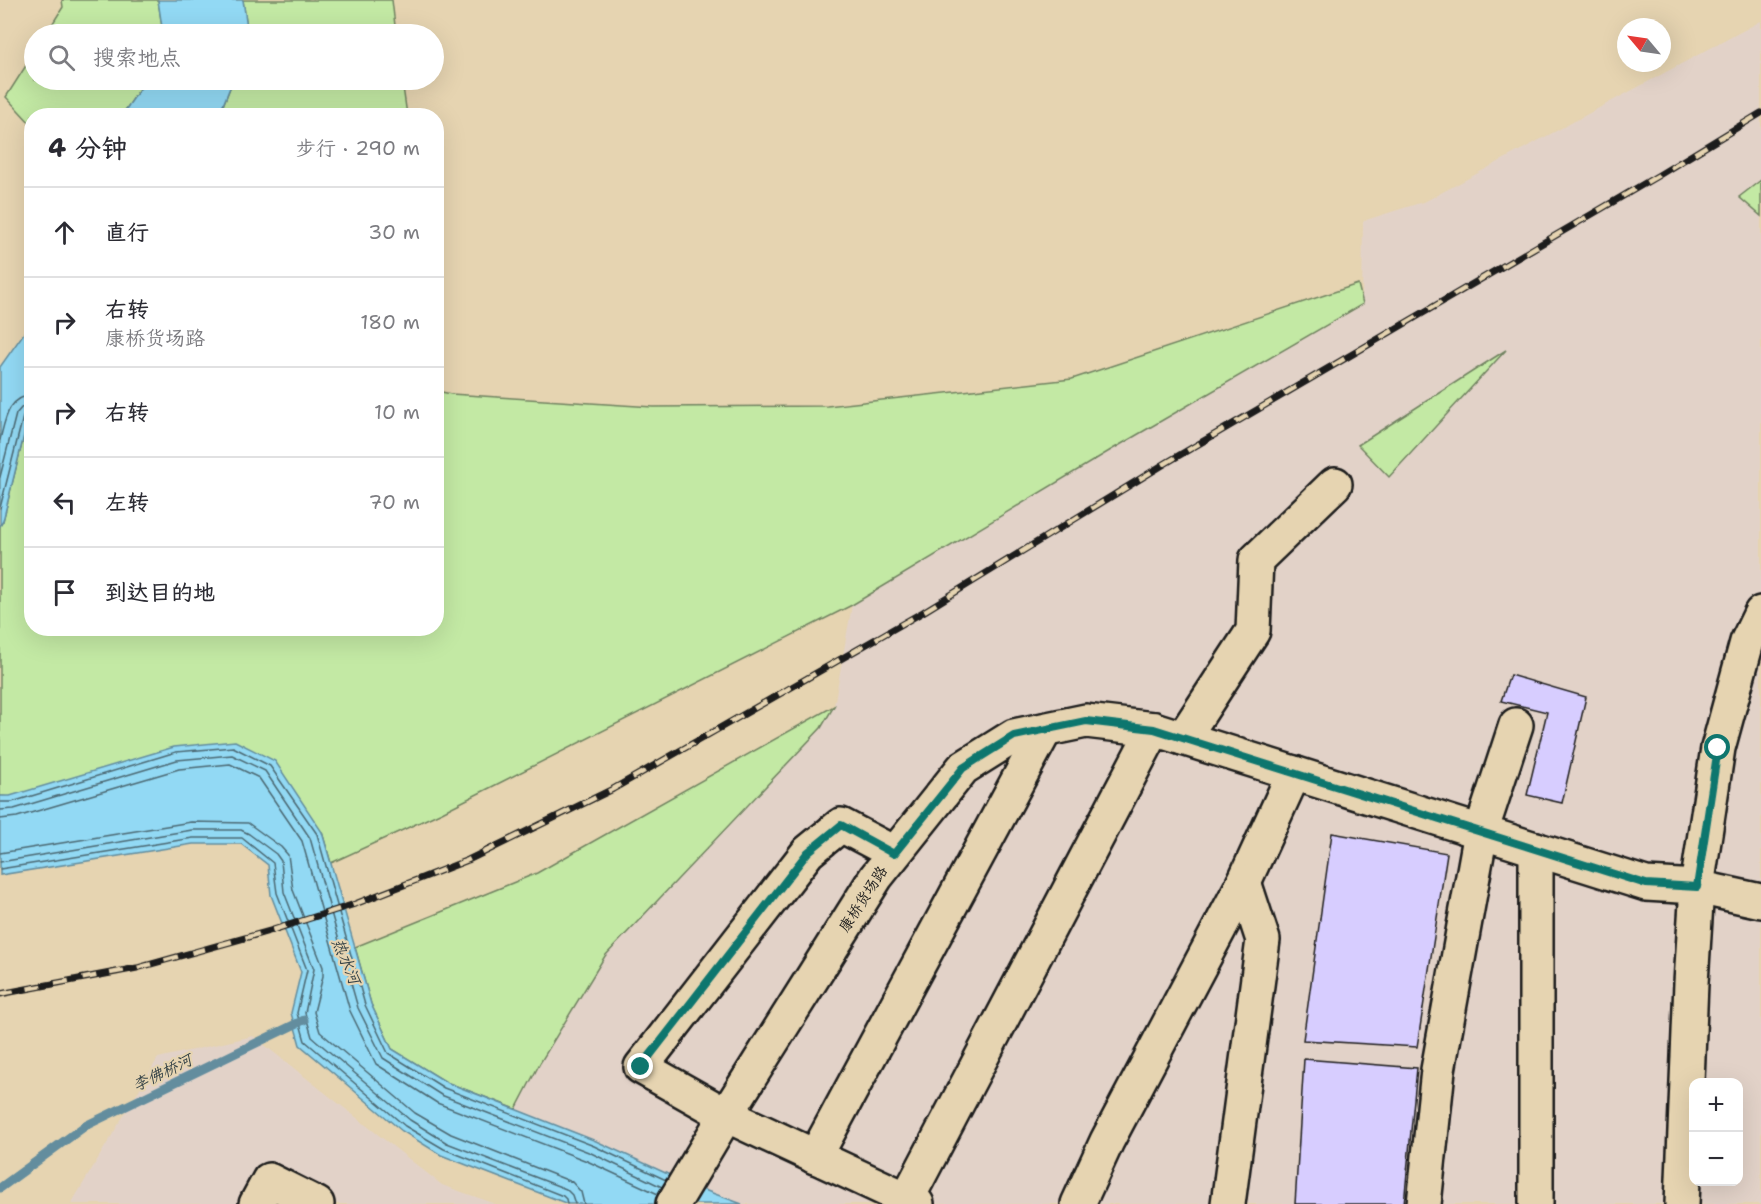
<!DOCTYPE html>
<html lang="zh">
<meta charset="utf-8">
<style>
body{margin:0;font-family:"Shantell Sans","LXGW WenKai TC",sans-serif;background:#f7f7f7;color:#2b2b33}
.controls{position:absolute;right:18px;bottom:18px;display:grid;overflow:hidden;border-radius:12px;box-shadow:0 6px 24px #0002}
.controls button{width:54px;height:54px;display:grid;place-items:center;padding:0;border:0;border-bottom:2px solid #e1e1e2;background:#fff;color:#2b2b33;font:30px sans-serif}
.compass{position:absolute;left:1617px;top:18px;width:54px;height:54px;border-radius:50%;background:#fff;box-shadow:0 6px 24px #0002;rotate:299deg}
.stop{position:absolute;width:18px;height:18px;margin:-14px;border:4px solid #0f766e;border-radius:50%;background:#fff}
.stop.end{background:#0f766e;border-color:#fff;box-shadow:0 2px 6px #0008}
.list{margin:0;padding:0;list-style:none}
h2{display:flex;justify-content:space-between;align-items:center;height:78px;margin:0;padding:0 24px;font-size:26px}
h2 small{font-size:20px;font-weight:400;color:#7c7c81}
.list li{display:grid;grid-template-columns:39px 1fr auto;gap:18px;align-items:center;box-sizing:border-box;height:90px;padding:0 24px;border-top:2px solid #e1e1e2}
.list b{display:block;font-size:22px;white-space:nowrap}
.list p{margin:0;font-size:20px;white-space:nowrap;color:#7c7c81}
.list em{font-size:20px;font-style:normal;color:#7c7c81}
.icon{flex:none;width:33px;height:33px;fill:none;stroke:currentColor;stroke-width:2;stroke-linecap:round;stroke-linejoin:round}
.map{position:relative;flex:none;width:1761px;height:1204px;overflow:hidden}
.search{position:absolute;background:#fff;box-shadow:0 6px 24px #0002;left:24px;top:24px;width:420px;height:66px;display:flex;align-items:center;gap:15px;box-sizing:border-box;padding:0 21px;border-radius:33px;color:#7c7c81;font-size:22px}
.panel{position:absolute;background:#fff;box-shadow:0 6px 24px #0002;left:24px;top:108px;width:420px;height:528px;border-radius:24px}
.map>svg:first-child{display:block}
.built{fill:#e2d2c8;fill-rule:evenodd}
.green{fill:#c3e9a4;stroke:#708260;stroke-width:1.5}
.water{fill:#92d9f4;stroke:#638d9e;stroke-width:1.5}
.lines{fill:none;stroke-linecap:round;stroke-linejoin:round}
.shore{stroke:#4b6872;stroke-width:1.5}
.stream{stroke:#638d9e;stroke-width:9}
.building{fill:#d7cdff;stroke:#1c1c1c;stroke-width:1.5}
.minor-casing{stroke:#1c1c1c;stroke-width:38}
.minor{stroke:#e6d4b1;stroke-width:33}
.rail-casing{stroke:#1c1c1c;stroke-width:7}
.rail{stroke:#e6d4b1;stroke-width:4.5;stroke-dasharray:14;stroke-linecap:butt}
.route{stroke:#0f766e;stroke-width:8}
.labels{text-anchor:middle;stroke-width:4.5;stroke-linejoin:round;paint-order:stroke}
.street-label{font-size:15px;fill:#1c1c1c;stroke:#e6d4b1}
.water-label{font-size:16px;font-style:italic;fill:#344247;stroke:#e6d4b1}
</style>
<div class="map">
<svg width="1761" height="1204" viewBox="0 0 1761 1204">
<rect width="100%" height="100%" fill="#e6d4b1"/>
<filter id="ink" filterUnits="userSpaceOnUse"><feTurbulence type="fractalNoise" baseFrequency=".0167" numOctaves="2"/><feDisplacementMap in="SourceGraphic" scale="12" xChannelSelector="R" yChannelSelector="G"/><feConvolveMatrix kernelMatrix="1 2 1 2 8 2 1 2 1" color-interpolation-filters="sRGB"/></filter>
<g filter="url(#ink)">
<!-- built -->
<g class="built">
<path d="M 1761,21 L 1761,1204 L 742,1204 L 696,1187 L 596,1141 L 516,1109 L 540,1063 L 605,956 L 821,728 L 834,706 L 852,605 L 1111,450 L 1362,305 L 1363,221 L 1426,201 ZM 1694,1082 L 1738,1082 L 1738,1182 L 1694,1182 Z"/>
<path d="M 253,1036 L 442,1185 L 496,1204 L 71,1204 L 158,1058 Z"/>
</g>
<!-- green -->
<g class="green">
<path d="M 62,0 L 158,0 L 163,34 L 46,34 L 63,7 Z"/>
<path d="M 243,0 L 392,0 L 396,34 L 248,34 Z"/>
<path d="M 34,53 L 34,80 L 146,80 L 122,115 L 32,116 L 31,124 L 6,97 Z"/>
<path d="M 233,80 L 402,80 L 407,115 L 219,116 Z"/>
<path d="M 1761,180 L 1761,216 L 1739,197 Z"/>
<path d="M 1358,284 L 1363,304 L 1111,450 L 852,605 L 442,812 L 331,863 L 322,832 L 0,796 L 0,526 L 3,521 L 31,407 L 32,628 L 436,628 L 437,391 L 451,394 L 653,407 L 827,406 L 1072,379 Z"/>
<path d="M 1506,350 L 1389,477 L 1358,445 Z"/>
<path d="M 834,706 L 821,728 L 605,956 L 540,1063 L 516,1109 L 446,1082 L 392,1049 L 371,1004 L 355,947 L 537,873 Z"/>
</g>
<!-- water -->
<g class="water">
<path d="M 158,0 L 243,0 L 248,34 L 163,34 Z"/>
<path d="M 146,80 L 233,80 L 219,115 L 122,115 Z"/>
<path d="M 31,323 L 31,407 L 3,521 L 0,526 L 0,367 Z"/>
<path d="M 235,741 L 275,761 L 322,832 L 371,1004 L 392,1049 L 446,1082 L 596,1141 L 696,1187 L 742,1204 L 568,1204 L 441,1155 L 402,1131 L 300,1045 L 291,1013 L 301,972 L 271,895 L 268,865 L 241,844 L 193,844 L 0,875 L 0,796 L 10,796 L 174,747 Z"/>
</g>
<g class="lines">
<!-- shore -->
<g class="shore">
<path d="M 0,440 C 5,421 7,397 32,395"/>
<path d="M 0,477 L 16,414 L 22,407 L 32,404"/>
<path d="M 0,508 L 23,417 L 26,413 L 32,412"/>
<path d="M 0,802 L 12,802 L 176,752 L 233,747 L 270,766 L 317,834 L 365,1005 L 388,1053 L 444,1088 L 594,1146 L 666,1180"/>
<path d="M 0,810 L 14,809 L 177,760 L 232,755 L 265,771 L 310,838 L 358,1008 L 383,1058 L 441,1095 L 591,1153 L 662,1187"/>
<path d="M 0,819 L 17,817 L 179,769 L 230,764 L 259,778 L 302,841 L 350,1011 L 376,1064 L 437,1103 L 587,1161 L 658,1194"/>
<path d="M 0,853 L 191,822 L 248,823 L 281,847 L 288,855 L 293,890 L 323,967 L 323,976 L 314,1012 L 320,1032 L 415,1113 L 451,1134 L 572,1182 L 581,1192 L 584,1204"/>
<path d="M 0,862 L 192,830 L 241,830 L 249,834 L 276,854 L 281,861 L 284,892 L 314,969 L 305,1013 L 312,1037 L 410,1120 L 447,1143 L 566,1189 L 572,1195 L 575,1204"/>
<path d="M 0,869 L 193,838 L 242,838 L 273,863 L 277,893 L 307,970 L 297,1013 L 305,1041 L 405,1126 L 444,1149 L 563,1196 L 566,1199 L 567,1204"/>
</g>
<!-- stream -->
<path class="stream" d="M 0,1188 L 85,1126 L 304,1020"/>
</g>
<!-- building -->
<g class="building">
<path d="M 1510,675 L 1586,697 L 1562,803 L 1527,795 L 1547,712 L 1501,701 Z"/>
<path d="M 1332,833 L 1447,853 L 1417,1047 L 1303,1040 Z"/>
<path d="M 1304,1059 L 1417,1068 L 1404,1204 L 1295,1204 Z"/>
</g>
<g class="lines">
<defs>
<g id="minor">
<path d="M 1183,738 L 1253,631 L 1256,560 L 1335,484"/>
<path d="M 1536,849 L 1536,1204"/>
<path d="M 894,853 L 841,825 L 808,852 L 641,1067 L 726,1115 L 917,1204"/>
<path d="M 815,1157 L 1045,730"/>
<path d="M 907,1199 L 1154,729"/>
<path d="M 256,1204 L 269,1180 L 317,1204"/>
<path d="M 673,1204 L 726,1115 L 876,877 L 963,768 L 1014,736 L 1086,721 L 1154,729 L 1646,884 L 1697,887 L 1761,901"/>
<path d="M 1078,1204 L 1107,1141 L 1244,882 L 1294,773"/>
<path d="M 1228,1204 L 1263,940 L 1244,882"/>
<path d="M 1424,1204 L 1438,1070 L 1481,832 L 1516,725"/>
<path d="M 1682,1204 L 1691,983 L 1697,887 L 1718,748 L 1747,642 L 1761,613"/>
</g>
</defs>
<!-- minor casing -->
<use href="#minor" class="minor-casing"/>
<!-- minor -->
<use href="#minor" class="minor"/>
<defs>
<path id="rail" d="M 0,994 L 137,968 L 273,930 L 355,904 L 468,860 L 613,789 L 923,612 L 1166,463 L 1659,175 L 1761,113"/>
</defs>
<!-- rail casing -->
<use href="#rail" class="rail-casing"/>
<!-- rail -->
<use href="#rail" class="rail"/>
</g>
</g>
<g class="lines" filter="url(#ink)">
<!-- route -->
<path class="route" d="M 641,1067 L 808,852 L 841,825 L 894,854 L 963,768 L 1014,736 L 1086,721 L 1154,729 L 1646,884 L 1697,887 L 1718,748"/>
</g>
<g class="labels">
<!-- street labels -->
<g class="street-label">
<text transform="translate(863 899) rotate(-57)" y="5">康桥货场路</text>
</g>
<!-- water labels -->
<g class="water-label">
<text transform="translate(347 961) rotate(67)" y="6">热水河</text>
<text transform="translate(162 1072) rotate(-26)" y="6">李佛桥河</text>
</g>
</g>
</svg>
<div class="controls">
<button>+</button>
<button>−</button>
</div>
<svg class="compass" viewBox="-18 -18 36 36"><path d="M0-13l5 13h-10z" fill="#e53935"/><path d="M0 13l5-13h-10z" fill="#7c7c81"/></svg>
<div class="stop" style="left:1718px;top:748px"></div>
<div class="stop end" style="left:641px;top:1067px"></div>
<div class="search"><svg class="icon" aria-label="search" viewBox="0 0 24 24"><circle cx="10" cy="10" r="6"/><path d="M15 15l6 6"/></svg>搜索地点</div>
<section class="panel">
<h2>4 分钟<small>步行 · 290 m</small></h2>
<ul class="list">
<li><svg class="icon" aria-label="ahead" viewBox="0 0 24 24"><path d="M12 20V5M6 11l6-6 6 6"/></svg><div><b>直行</b></div><em>30 m</em></li>
<li><svg class="icon" aria-label="right" viewBox="0 0 24 24"><path d="M7 20v-9h11M14 6l5 5-5 5"/></svg><div><b>右转</b><p>康桥货场路</p></div><em>180 m</em></li>
<li><svg class="icon" aria-label="right" viewBox="0 0 24 24"><path d="M7 20v-9h11M14 6l5 5-5 5"/></svg><div><b>右转</b></div><em>10 m</em></li>
<li><svg class="icon" aria-label="left" viewBox="0 0 24 24"><path d="M17 20v-9H6M10 6l-5 5 5 5"/></svg><div><b>左转</b></div><em>70 m</em></li>
<li><svg class="icon" aria-label="arrive" viewBox="0 0 24 24"><path d="M6 21V4h12l-3 4 3 4H6"/></svg><div><b>到达目的地</b></div></li>
</ul>
</section>
</div>
